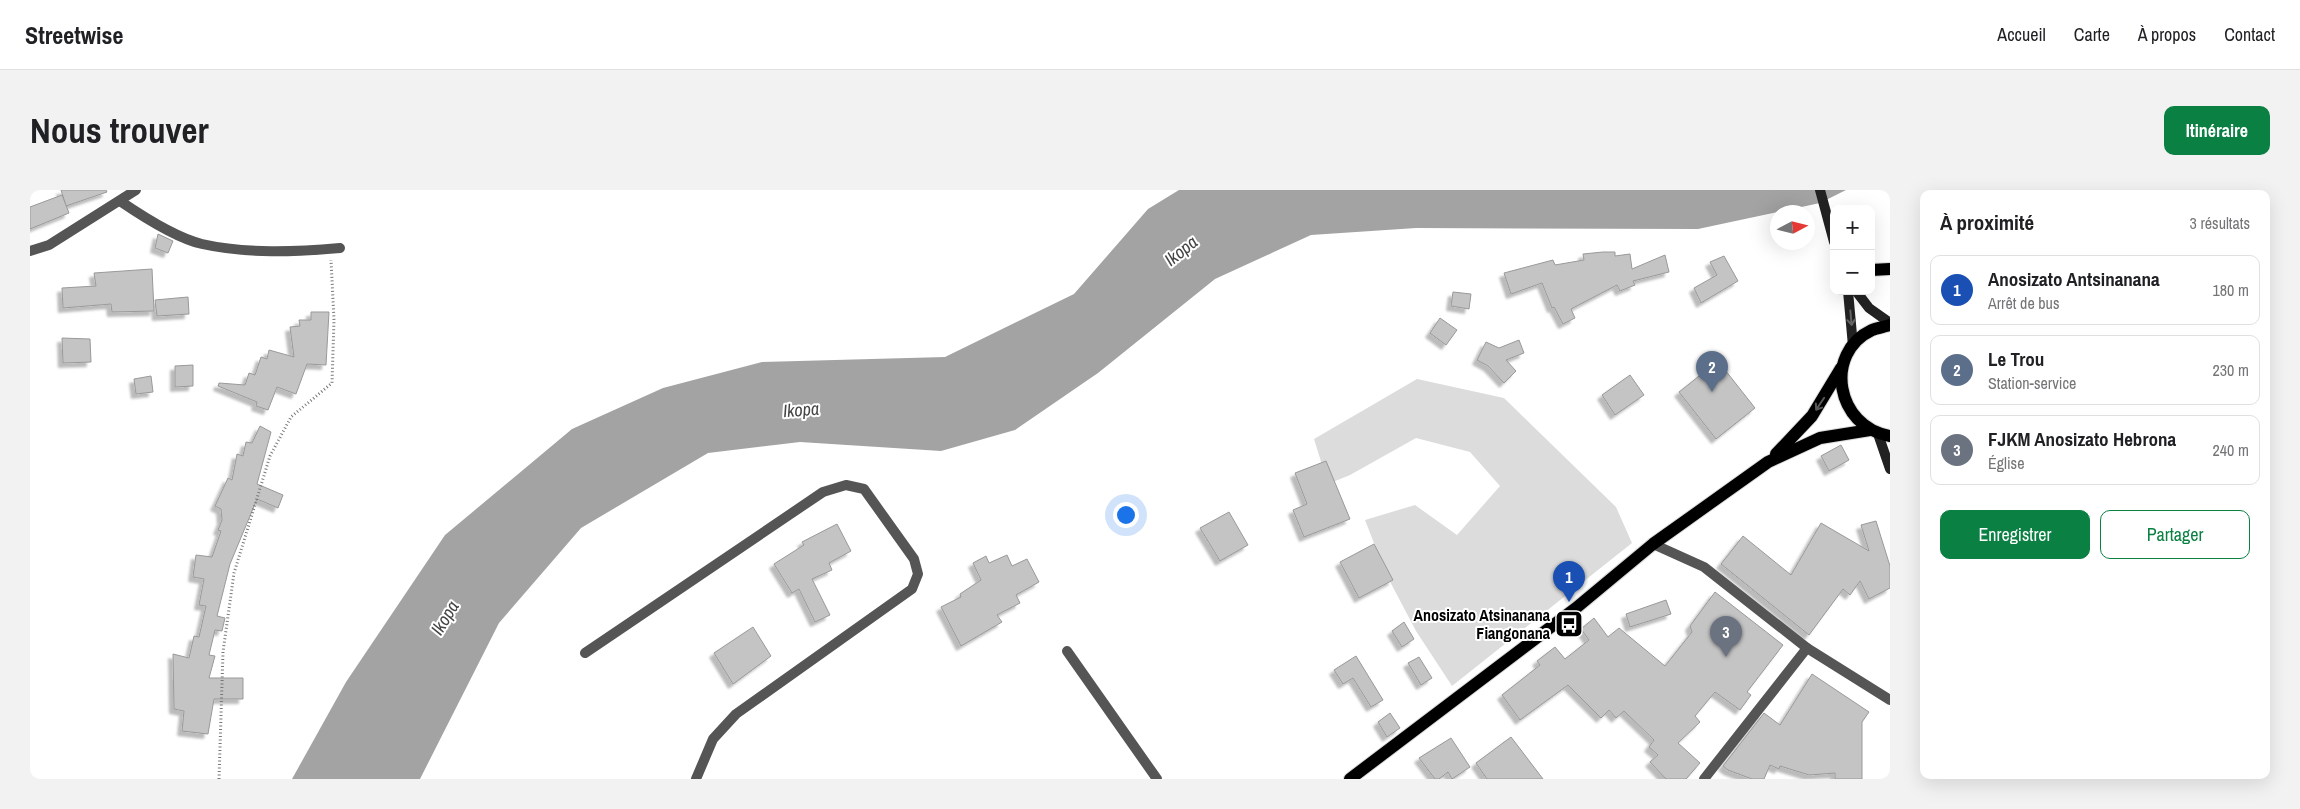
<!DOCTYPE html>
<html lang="fr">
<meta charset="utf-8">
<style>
body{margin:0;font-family:"Archivo Narrow",sans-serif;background:#f2f2f2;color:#202124}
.controls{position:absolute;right:15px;top:15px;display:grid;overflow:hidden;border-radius:10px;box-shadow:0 5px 20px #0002}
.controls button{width:45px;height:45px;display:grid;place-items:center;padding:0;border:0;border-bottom:1px solid #e0e0e0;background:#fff;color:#202124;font:25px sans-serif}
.compass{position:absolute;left:1740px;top:15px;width:45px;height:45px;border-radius:50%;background:#fff;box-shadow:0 5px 20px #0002;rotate:83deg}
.you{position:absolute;left:1095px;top:324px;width:18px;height:18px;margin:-12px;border:4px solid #fff;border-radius:50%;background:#1a73e8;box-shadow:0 0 0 8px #1a73e833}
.badge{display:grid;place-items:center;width:32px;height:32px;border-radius:50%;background:#0b8043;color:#fff;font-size:16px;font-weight:700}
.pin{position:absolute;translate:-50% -41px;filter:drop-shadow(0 1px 2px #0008)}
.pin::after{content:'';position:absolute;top:26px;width:18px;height:15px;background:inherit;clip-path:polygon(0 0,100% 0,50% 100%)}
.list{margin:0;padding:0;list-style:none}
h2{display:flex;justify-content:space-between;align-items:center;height:65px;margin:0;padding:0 20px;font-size:21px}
h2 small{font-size:16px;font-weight:400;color:#757577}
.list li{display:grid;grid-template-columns:32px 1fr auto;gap:15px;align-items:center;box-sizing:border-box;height:70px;margin:0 10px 10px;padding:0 10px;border:1px solid #e0e0e0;border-radius:10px}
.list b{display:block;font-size:19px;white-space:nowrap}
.list p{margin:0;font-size:16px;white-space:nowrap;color:#757577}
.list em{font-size:16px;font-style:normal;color:#757577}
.actions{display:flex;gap:10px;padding:15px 20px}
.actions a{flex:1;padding:11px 0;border:1px solid #0b8043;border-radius:10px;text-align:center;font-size:18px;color:#0b8043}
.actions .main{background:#0b8043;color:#fff}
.map{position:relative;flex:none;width:1860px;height:589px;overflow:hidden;border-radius:10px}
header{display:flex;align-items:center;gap:30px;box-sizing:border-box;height:70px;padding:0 25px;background:#fff;border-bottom:1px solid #e0e0e0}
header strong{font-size:24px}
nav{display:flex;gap:28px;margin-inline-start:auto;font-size:18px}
.intro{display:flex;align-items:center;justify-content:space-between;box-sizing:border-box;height:120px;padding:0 30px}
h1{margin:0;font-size:35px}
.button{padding:12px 22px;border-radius:10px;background:#0b8043;color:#fff;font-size:18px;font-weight:700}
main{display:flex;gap:30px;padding:0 30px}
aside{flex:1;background:#fff;border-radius:10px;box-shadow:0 5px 20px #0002}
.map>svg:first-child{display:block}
.green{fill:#dcdcdc}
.water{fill:#a3a3a3}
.building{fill:#c4c4c4;stroke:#999;filter:url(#shadow)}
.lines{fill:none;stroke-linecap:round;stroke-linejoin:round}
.primary-casing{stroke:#dbdbdb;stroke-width:14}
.path{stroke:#777;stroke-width:3;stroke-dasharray:1 2.5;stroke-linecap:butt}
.lane{stroke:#555;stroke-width:10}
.street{stroke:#555;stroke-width:10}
.secondary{stroke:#222;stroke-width:10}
.primary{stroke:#000;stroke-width:12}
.oneway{stroke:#646464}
.oneway2{stroke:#595959}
.labels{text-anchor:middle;stroke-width:4;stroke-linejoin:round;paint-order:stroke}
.poi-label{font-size:16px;font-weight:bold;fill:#000;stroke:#fff;text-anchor:end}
.water-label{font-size:18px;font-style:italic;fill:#444;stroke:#fff}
</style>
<header>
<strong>Streetwise</strong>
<nav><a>Accueil</a><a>Carte</a><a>À propos</a><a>Contact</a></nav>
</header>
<div class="intro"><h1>Nous trouver</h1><a class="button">Itinéraire</a></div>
<main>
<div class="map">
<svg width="1860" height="589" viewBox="0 0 1860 589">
<defs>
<filter id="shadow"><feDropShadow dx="-4.5" dy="4.5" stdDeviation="1" flood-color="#0004"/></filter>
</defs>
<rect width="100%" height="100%" fill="#fff"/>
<!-- green -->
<path class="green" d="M 1387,189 L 1474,208 L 1586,317 L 1602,353 L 1422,496 L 1386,441 L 1356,384 L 1335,330 L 1385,315 L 1427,345 L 1470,296 L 1440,262 L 1386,248 L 1320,285 L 1298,294 L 1284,249 Z"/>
<!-- water -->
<path class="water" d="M 1149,0 L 1816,0 L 1790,13 L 1668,39 L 1386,38 L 1281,45 L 1185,89 L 1068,183 L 985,240 L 911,261 L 770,252 L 678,263 L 551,338 L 469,433 L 390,589 L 262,589 L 316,492 L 415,345 L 542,239 L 633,198 L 732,172 L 915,167 L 1044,104 L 1118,19 Z"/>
<!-- building -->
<g class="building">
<path d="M 31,0 L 76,0 L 77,2 L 36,16 Z"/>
<path d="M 32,5 L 39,23 L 0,39 L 0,17 Z"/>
<path d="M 128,44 L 143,51 L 138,63 L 125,58 Z"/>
<path d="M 1573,62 L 1585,62 L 1585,66 L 1600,64 L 1602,79 L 1635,65 L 1639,82 L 1603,91 L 1605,95 L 1590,101 L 1587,95 L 1541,119 L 1545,128 L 1533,134 L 1524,117 L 1522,118 L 1512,93 L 1481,104 L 1474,83 L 1523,70 L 1525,75 L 1554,70 L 1553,64 Z"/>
<path d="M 1694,66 L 1708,91 L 1671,113 L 1664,98 L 1687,85 L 1680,72 Z"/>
<path d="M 122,79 L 124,121 L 82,122 L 81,114 L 33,118 L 32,98 L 66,96 L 64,83 Z"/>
<path d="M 1423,102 L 1441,104 L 1439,119 L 1421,116 Z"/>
<path d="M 158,107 L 159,124 L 127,126 L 125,110 Z"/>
<path d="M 281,122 L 299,122 L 296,175 L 277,174 L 266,204 L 247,197 L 238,220 L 226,216 L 227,212 L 188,196 L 189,193 L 215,195 L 219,183 L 225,185 L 231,167 L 237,169 L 239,160 L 264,167 L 260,137 L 270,136 L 269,130 L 281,130 Z"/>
<path d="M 1410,128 L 1427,140 L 1416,155 L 1400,143 Z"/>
<path d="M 32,148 L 60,149 L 61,172 L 33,173 Z"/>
<path d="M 1489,150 L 1494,163 L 1476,170 L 1486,181 L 1474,193 L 1458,176 L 1447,170 L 1456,152 L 1469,158 Z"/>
<path d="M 1688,171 L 1725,218 L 1686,249 L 1649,202 Z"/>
<path d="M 163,175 L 163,196 L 145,197 L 145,176 Z"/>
<path d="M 1600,185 L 1614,205 L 1585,225 L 1572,205 Z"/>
<path d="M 121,186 L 123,202 L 106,204 L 104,189 Z"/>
<path d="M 230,236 L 241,242 L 227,294 L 253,305 L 248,318 L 227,309 L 200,374 L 187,426 L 195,428 L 192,441 L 185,440 L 179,465 L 185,466 L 179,488 L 213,488 L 213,509 L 184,509 L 178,544 L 152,541 L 154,521 L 144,519 L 143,464 L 159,468 L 164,446 L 169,447 L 176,416 L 169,415 L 174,389 L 163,387 L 166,365 L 182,367 L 191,341 L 188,340 L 192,330 L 191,319 L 185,316 L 198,288 L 202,290 L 207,264 L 213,266 L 216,252 L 222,253 Z"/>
<path d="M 1811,255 L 1819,270 L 1799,281 L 1791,266 Z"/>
<path d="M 1296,271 L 1320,329 L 1274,347 L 1263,320 L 1277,314 L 1265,283 Z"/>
<path d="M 1199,322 L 1218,355 L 1190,371 L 1170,338 Z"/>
<path d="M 1846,331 L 1860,376 L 1860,398 L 1839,409 L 1830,391 L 1820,405 L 1813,399 L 1779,445 L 1691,374 L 1713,346 L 1761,385 L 1791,333 L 1839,361 L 1831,335 Z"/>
<path d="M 807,334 L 821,361 L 799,373 L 802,380 L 782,389 L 800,425 L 785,432 L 769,399 L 762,403 L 744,374 L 774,355 L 772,352 Z"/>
<path d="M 1344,354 L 1363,390 L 1329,408 L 1310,372 Z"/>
<path d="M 977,365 L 982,376 L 997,369 L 1009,392 L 986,405 L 990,413 L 967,425 L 972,432 L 931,456 L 911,417 L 931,407 L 930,404 L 951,390 L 943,373 L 956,366 L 959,373 Z"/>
<path d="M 1685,402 L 1753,455 L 1717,502 L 1721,505 L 1710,520 L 1685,502 L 1665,526 L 1670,532 L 1648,553 L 1670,573 L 1656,589 L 1636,589 L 1620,572 L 1628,565 L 1619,557 L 1624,550 L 1594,521 L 1586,528 L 1579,520 L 1571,528 L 1538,495 L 1490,530 L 1472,505 L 1510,475 L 1507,471 L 1525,457 L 1535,469 L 1559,450 L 1551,439 L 1564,428 L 1578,447 L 1589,438 L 1635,476 L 1662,442 L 1660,436 Z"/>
<path d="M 1636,410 L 1641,424 L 1600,437 L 1596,424 Z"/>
<path d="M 1374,432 L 1384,449 L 1372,457 L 1362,441 Z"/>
<path d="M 723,437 L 741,466 L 703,494 L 684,463 Z"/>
<path d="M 1326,466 L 1353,510 L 1341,517 L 1323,488 L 1313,494 L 1304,480 Z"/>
<path d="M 1389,467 L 1402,488 L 1391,495 L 1378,473 Z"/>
<path d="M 1782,484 L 1839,522 L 1832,532 L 1832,589 L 1805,589 L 1805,583 L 1779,585 L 1750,576 L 1749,579 L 1740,575 L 1734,589 L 1722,589 L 1698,580 L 1693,576 L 1734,523 L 1750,535 Z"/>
<path d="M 1360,523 L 1370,538 L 1357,547 L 1348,532 Z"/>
<path d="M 1481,547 L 1513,589 L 1457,589 L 1446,573 Z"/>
<path d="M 1421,548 L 1440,577 L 1422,589 L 1418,582 L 1409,589 L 1405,589 L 1389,568 Z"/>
</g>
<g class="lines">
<defs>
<g id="primary">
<path d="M 1841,80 L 1860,79"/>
<path d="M 1860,135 C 1854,137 1847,138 1842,140 C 1793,163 1806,237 1860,246"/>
<path d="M 1746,264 L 1782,226 L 1811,178"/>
<path d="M 1320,589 L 1546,418 L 1623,354 L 1738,272 L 1790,248 L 1840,240"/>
</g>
</defs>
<!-- primary casing -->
<use href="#primary" class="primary-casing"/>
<!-- path -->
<path class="path" d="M 189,589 L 193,462 L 204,383 L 240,266 L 261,227 L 302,193 L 304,130 L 301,70"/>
<!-- lane -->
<g class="lane">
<path d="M 1037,461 L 1127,589"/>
<path d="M 555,463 L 793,302 L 816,295 L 834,299 L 884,369 L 888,384 L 882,399 L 706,524 L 683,549 L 666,589"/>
</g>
<!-- street -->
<g class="street">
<path d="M 90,11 C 112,26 146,48 172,54 C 217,64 265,62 310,58"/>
<path d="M 0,61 L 19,55 L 106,0"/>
<path d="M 1623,354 L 1674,377 L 1777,458 L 1674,589"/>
<path d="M 1777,458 L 1860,510"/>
</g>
<!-- secondary -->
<g class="secondary">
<path d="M 1790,0 L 1804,52"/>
<path d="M 1818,101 L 1823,156"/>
<path d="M 1826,101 L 1839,118 L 1860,133"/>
<path d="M 1848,244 L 1860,279"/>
</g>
<!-- primary -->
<use href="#primary" class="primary"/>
</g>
<!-- one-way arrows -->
<defs><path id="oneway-shaft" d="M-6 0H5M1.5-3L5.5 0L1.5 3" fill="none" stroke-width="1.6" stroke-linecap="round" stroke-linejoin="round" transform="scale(1.25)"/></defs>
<use class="oneway" href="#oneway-shaft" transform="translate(1821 128) rotate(85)"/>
<use class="oneway2" href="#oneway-shaft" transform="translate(1790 214) rotate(124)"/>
<!-- icons -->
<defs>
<symbol id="bus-square" viewBox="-11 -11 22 22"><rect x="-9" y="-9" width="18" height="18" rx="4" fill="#000" stroke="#fff"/><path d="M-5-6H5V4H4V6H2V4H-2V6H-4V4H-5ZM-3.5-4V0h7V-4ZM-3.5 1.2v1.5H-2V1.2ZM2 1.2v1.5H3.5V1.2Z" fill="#fff"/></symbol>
</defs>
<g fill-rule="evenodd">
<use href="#bus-square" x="1523" y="418" width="32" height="32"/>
</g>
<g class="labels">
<!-- poi labels -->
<g class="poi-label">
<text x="1520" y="431">Anosizato Atsinanana<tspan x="1520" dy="18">Fiangonana</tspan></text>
</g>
<!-- water labels -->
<g class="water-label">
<text transform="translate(1151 61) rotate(-39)" y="6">Ikopa</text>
<text transform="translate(771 220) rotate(-4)" y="6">Ikopa</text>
<text transform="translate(415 428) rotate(-59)" y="6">Ikopa</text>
</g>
</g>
</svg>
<div class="controls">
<button>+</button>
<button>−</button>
</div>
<svg class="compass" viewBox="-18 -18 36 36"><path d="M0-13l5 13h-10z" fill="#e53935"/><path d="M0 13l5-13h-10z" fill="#757577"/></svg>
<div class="you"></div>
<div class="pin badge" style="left:1539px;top:412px;background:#1a4fb4">1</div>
<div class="pin badge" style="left:1682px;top:202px;background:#5c6f8a">2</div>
<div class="pin badge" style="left:1696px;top:467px;background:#6b7280">3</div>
</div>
<aside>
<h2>À proximité<small>3 résultats</small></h2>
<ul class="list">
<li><span class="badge" style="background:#1a4fb4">1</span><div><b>Anosizato Antsinanana</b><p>Arrêt de bus</p></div><em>180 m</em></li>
<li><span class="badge" style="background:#5c6f8a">2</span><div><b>Le Trou</b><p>Station-service</p></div><em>230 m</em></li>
<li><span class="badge" style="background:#6b7280">3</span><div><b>FJKM Anosizato Hebrona</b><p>Église</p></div><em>240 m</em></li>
</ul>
<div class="actions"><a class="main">Enregistrer</a><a>Partager</a></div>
</aside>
</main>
